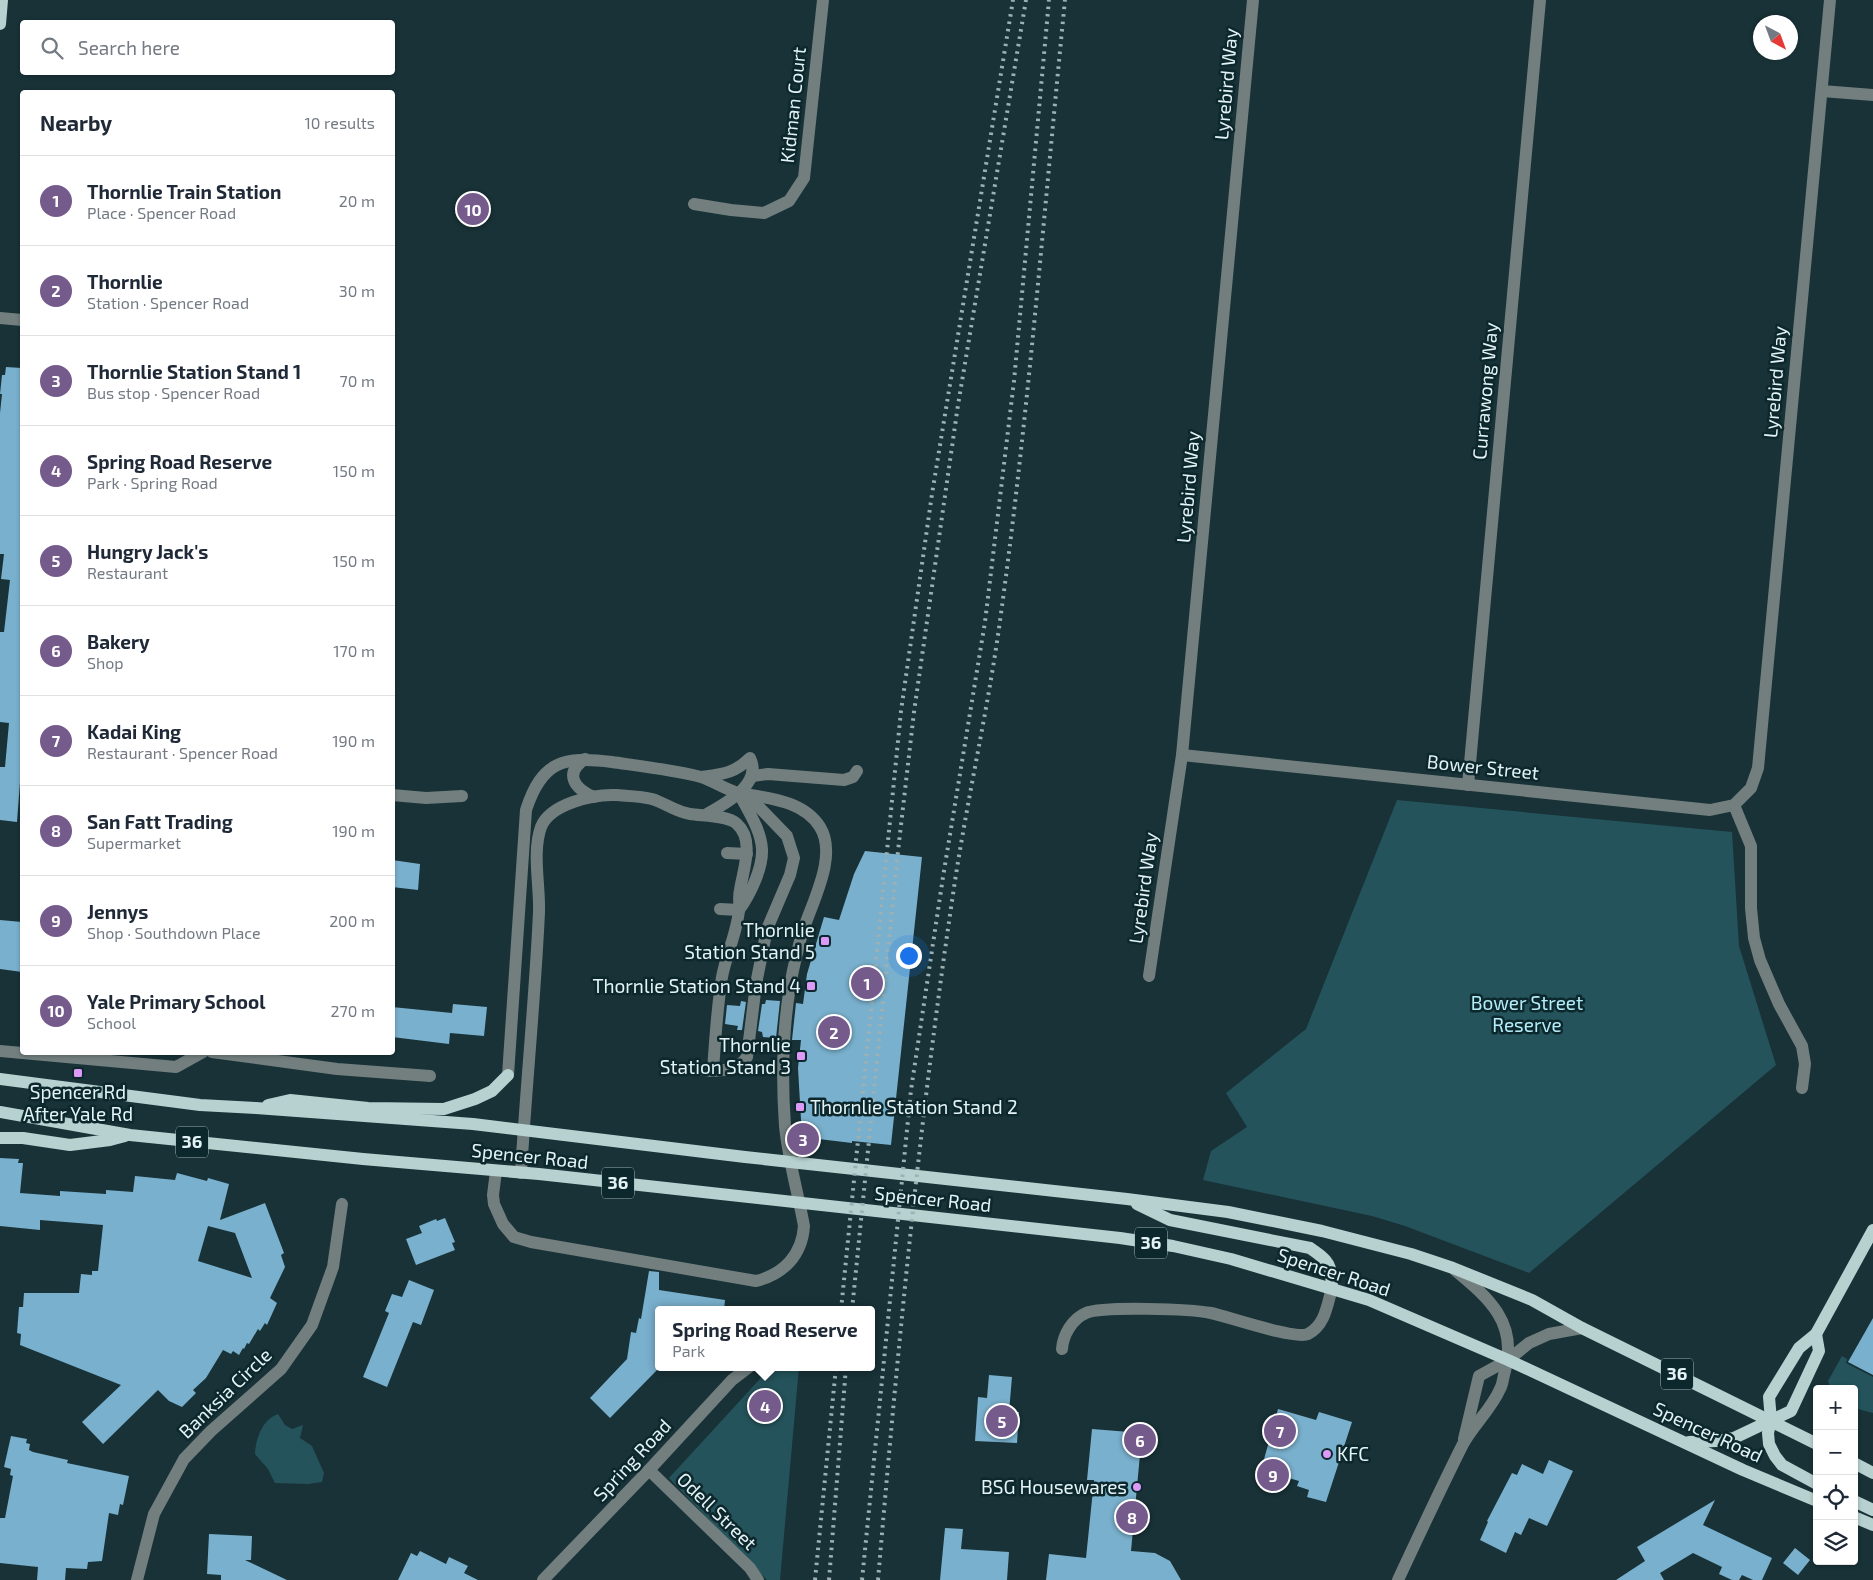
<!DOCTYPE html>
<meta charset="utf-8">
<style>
body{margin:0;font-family:"Exo 2",sans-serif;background:#f6f6f7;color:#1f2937}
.controls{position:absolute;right:15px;bottom:15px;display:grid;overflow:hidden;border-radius:5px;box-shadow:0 1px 4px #0004}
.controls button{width:45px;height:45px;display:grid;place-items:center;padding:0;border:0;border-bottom:1px solid #e0e1e3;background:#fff;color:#1f2937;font:25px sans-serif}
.compass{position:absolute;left:1753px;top:15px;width:45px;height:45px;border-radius:50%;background:#fff;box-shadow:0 1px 4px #0004;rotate:139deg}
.you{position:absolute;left:908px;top:955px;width:18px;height:18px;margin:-12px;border:4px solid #fff;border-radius:50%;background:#1a73e8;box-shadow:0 0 0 8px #1a73e833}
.badge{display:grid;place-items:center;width:32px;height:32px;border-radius:50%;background:#745b8c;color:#fff;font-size:16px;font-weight:700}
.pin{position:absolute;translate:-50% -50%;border:2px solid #fff;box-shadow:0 1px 5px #0006}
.popup{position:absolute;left:655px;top:1306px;width:220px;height:65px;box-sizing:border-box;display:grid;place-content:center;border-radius:5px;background:#fff;filter:drop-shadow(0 1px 4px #0005);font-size:16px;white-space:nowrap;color:#747a83}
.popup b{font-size:19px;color:#1f2937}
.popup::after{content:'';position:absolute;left:50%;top:100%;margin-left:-10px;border:10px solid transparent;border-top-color:#fff}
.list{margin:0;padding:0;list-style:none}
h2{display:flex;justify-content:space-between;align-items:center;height:65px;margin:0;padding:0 20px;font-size:21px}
h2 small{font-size:16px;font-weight:400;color:#747a83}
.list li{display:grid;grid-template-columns:32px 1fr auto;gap:15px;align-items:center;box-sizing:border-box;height:90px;padding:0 20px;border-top:1px solid #e0e1e3}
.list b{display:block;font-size:19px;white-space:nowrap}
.list p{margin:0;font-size:16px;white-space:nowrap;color:#747a83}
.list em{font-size:16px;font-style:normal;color:#747a83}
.icon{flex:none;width:28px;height:28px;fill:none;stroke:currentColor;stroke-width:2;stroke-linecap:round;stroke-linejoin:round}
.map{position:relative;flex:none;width:1873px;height:1580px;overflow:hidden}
.search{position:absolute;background:#fff;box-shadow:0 1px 4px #0004;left:20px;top:20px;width:375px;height:55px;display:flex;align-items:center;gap:12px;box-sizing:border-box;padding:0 18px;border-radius:5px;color:#747a83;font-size:19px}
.panel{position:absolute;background:#fff;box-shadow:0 1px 4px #0004;left:20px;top:90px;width:375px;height:965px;border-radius:5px}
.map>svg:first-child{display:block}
.green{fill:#24535b}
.building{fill:#79b0cd;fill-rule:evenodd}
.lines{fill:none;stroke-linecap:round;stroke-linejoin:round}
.minor{stroke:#727f7e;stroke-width:12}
.major{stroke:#b6d1cf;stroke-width:12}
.rail{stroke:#9db1b5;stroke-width:4;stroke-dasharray:2.5 5;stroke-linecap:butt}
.poi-dot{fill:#dc99f5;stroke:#0d282d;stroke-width:2}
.labels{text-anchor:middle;stroke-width:5;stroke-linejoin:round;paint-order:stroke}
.shield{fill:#0d282d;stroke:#a3b6ba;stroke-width:1}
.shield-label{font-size:18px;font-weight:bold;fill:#e3f3f6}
.street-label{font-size:19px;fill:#e3f3f6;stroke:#0d282d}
.poi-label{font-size:19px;fill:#e3f3f6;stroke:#0d282d;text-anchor:end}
.park-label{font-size:19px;fill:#b4eefa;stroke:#0d282d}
</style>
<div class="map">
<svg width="1873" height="1580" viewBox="0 0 1873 1580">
<rect width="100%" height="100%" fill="#183237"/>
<!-- green -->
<g class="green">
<path d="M 1397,800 L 1732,832 L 1739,946 L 1776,1065 L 1529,1273 L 1405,1226 L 1372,1216 L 1203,1180 L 1211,1151 L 1247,1127 L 1226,1093 L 1306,1029 Z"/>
<path d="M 1842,1356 L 1847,1359 L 1846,1363 L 1873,1377 L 1873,1413 L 1854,1408 L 1854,1389 L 1831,1389 L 1828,1381 Z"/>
<path d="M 771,1367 L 799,1367 L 780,1580 L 767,1580 L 669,1478 Z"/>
<path d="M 278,1414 L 285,1425 L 292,1429 L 303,1425 L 300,1438 L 312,1446 L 324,1473 L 322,1482 L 308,1484 L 275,1483 L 268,1469 L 255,1454 C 256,1438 262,1420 278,1414 Z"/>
</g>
<!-- building -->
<g class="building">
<path d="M 6,367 L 22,368 L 22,756 L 17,822 L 0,820 L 0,767 L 5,767 L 9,723 L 0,722 L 0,632 L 4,632 L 10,580 L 1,579 L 4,554 L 0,554 L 0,413 L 2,394 L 0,394 L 2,375 L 5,375 Z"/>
<path d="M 865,851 L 922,857 L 891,1145 L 852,1141 L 852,1143 L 802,1137 L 798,1068 L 801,1040 L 792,1040 L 796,1003 L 803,1004 L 807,974 L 824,917 L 839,920 L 854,874 Z"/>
<path d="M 392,860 L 420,864 L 418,890 L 392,887 Z"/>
<path d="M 0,920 L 22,922 L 22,972 L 0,969 Z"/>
<path d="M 766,1000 L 780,1001 L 776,1038 L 763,1037 L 762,1032 L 758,1031 L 762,1004 L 765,1004 Z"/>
<path d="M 741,1001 L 746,1002 L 742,1030 L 737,1030 L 738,1026 L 725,1024 L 727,1005 L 740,1006 Z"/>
<path d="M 453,1004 L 487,1007 L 484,1036 L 450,1033 L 449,1044 L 392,1037 L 392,1007 L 452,1013 Z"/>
<path d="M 0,1158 L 19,1159 L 18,1163 L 23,1163 L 20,1193 L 60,1196 L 60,1191 L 106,1194 L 106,1190 L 133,1192 L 135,1176 L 175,1180 L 177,1173 L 207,1181 L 208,1178 L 229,1184 L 220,1220 L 265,1203 L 284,1253 L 281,1255 L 285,1267 L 270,1298 L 277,1303 L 267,1325 L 265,1323 L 260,1331 L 258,1329 L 249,1344 L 247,1343 L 244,1349 L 243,1348 L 239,1355 L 233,1351 L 231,1354 L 223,1350 L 206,1378 L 193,1390 L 196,1393 L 182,1407 L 169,1401 L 158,1390 L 103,1444 L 82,1422 L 121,1385 L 20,1345 L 21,1334 L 17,1333 L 19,1307 L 23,1307 L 24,1293 L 79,1293 L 81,1274 L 92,1275 L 92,1271 L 98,1271 L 103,1225 L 40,1220 L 40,1230 L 0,1226 ZM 208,1226 L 235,1233 L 252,1278 L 198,1261 Z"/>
<path d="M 445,1218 L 455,1242 L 452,1243 L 455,1250 L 416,1265 L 406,1239 L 422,1233 L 419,1226 L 436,1219 L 437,1221 Z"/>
<path d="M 649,1271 L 659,1272 L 659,1290 L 725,1300 L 724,1310 L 659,1310 L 659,1368 L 610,1418 L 590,1398 L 627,1359 L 631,1332 L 636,1333 L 639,1318 L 641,1319 Z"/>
<path d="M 409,1280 L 434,1290 L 421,1325 L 413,1322 L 387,1387 L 363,1377 L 389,1313 L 385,1311 L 392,1294 L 402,1297 Z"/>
<path d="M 1873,1318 L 1873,1375 L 1848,1362 Z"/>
<path d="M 989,1375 L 1012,1377 L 1009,1412 L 1019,1412 L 1017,1443 L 975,1441 L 978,1397 L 987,1398 Z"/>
<path d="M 1278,1409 L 1316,1420 L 1319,1412 L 1352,1422 L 1326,1502 L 1307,1497 L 1309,1490 L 1297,1486 L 1299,1481 L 1261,1470 Z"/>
<path d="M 1092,1429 L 1142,1433 L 1131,1551 L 1155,1553 L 1170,1561 L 1181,1580 L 1046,1580 L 1049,1554 L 1086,1558 L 1094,1480 L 1087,1480 Z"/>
<path d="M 11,1436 L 27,1439 L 26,1443 L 30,1444 L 29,1450 L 33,1452 L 68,1460 L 67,1463 L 129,1476 L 123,1505 L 120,1504 L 118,1515 L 109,1513 L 102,1561 L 88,1562 L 87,1569 L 66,1568 L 65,1580 L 37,1580 L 38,1567 L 0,1563 L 0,1518 L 5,1518 L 13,1476 L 10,1475 L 11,1469 L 4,1467 Z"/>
<path d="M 1549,1460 L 1573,1471 L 1547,1526 L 1529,1518 L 1521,1535 L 1515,1532 L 1506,1553 L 1480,1540 L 1488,1522 L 1487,1521 L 1512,1473 L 1517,1475 L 1522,1464 L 1543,1474 Z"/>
<path d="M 1715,1500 L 1703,1525 L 1772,1558 L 1762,1580 L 1753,1580 L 1742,1575 L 1739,1580 L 1732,1580 L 1719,1574 L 1722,1567 L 1693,1553 L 1660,1573 L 1664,1580 L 1616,1580 L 1645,1561 L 1637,1547 Z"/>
<path d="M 945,1528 L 963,1529 L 961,1549 L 1009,1552 L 1007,1580 L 940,1580 Z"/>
<path d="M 209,1534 L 252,1536 L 251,1560 L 245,1560 L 287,1580 L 221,1580 L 221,1575 L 207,1574 Z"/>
<path d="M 1795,1548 L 1810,1560 L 1798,1575 L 1783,1563 Z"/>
<path d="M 420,1551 L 446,1564 L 449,1557 L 468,1566 L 464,1573 L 478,1580 L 398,1580 L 411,1553 L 417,1556 Z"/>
</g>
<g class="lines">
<!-- minor -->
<g class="minor">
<path d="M 1822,91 L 1873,95"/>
<path d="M 694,204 L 731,210 L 764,213 L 789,201 L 804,178 L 823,0"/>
<path d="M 0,318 L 22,320"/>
<path d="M 1182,755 L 1710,810 L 1734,805 L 1751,788 L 1758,768 L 1830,0"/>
<path d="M 585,759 C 563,774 575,789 594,797"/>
<path d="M 753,776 L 768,774 L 844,780 L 853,777 L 857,771"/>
<path d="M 702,777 C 723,774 735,773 750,758 C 763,785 724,804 705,815"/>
<path d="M 1468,785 L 1540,0"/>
<path d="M 392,795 L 426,798 L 462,796"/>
<path d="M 1734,805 L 1751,846 L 1751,908 L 1754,938 L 1760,960 L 1779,1004 L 1802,1046 L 1805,1064 L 1802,1088"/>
<path d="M 727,853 L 747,854"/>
<path d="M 720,909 L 739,910"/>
<path d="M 739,910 C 750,895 763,868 762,849 C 761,830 748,811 740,795"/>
<path d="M 1149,976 L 1182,755 L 1253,0"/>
<path d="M 0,1051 L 176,1067 L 203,1052"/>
<path d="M 212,1052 L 337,1069 L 430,1076"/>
<path d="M 713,1071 C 728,1070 738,1069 747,1057 L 756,984 L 767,929 L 790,875 L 794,858 L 787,836 L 757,805 L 741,794"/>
<path d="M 496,1171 L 493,1195 L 494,1204 L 503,1224 L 514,1237 L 531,1242 L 756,1281 C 784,1274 802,1255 804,1226 C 798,1193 788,1159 785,1126 C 781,1070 783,1011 796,957 C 798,949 800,940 803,931 C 812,902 838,856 820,827 C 803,800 767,798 739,793 C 726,790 714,781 701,777 C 674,770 640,766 612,762 C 563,756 542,761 526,810 L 508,1075"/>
<path d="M 521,1173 C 526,1086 535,999 539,912 C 540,886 532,852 541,827 C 550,804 593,794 616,795 C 627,796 641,796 652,799 C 665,803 676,812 690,814 C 702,816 728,815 737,824 C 755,840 743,870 740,890 C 738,896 740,903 739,910 C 737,933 726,955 722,977 C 717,1008 715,1040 713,1071 L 703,1070"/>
<path d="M 1062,1349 C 1063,1335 1072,1319 1086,1313 C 1103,1306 1191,1309 1211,1313 C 1229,1317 1295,1340 1308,1334 C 1325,1325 1327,1306 1332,1288"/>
<path d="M 1464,1439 L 1479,1376 L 1508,1360 L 1529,1343 L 1549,1334 L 1582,1328"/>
<path d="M 649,1470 L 750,1568 L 758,1580"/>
<path d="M 137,1580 L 154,1514 L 184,1459 L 211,1431 L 281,1369 L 312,1325 L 333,1267 L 342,1204"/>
<path d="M 543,1580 L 649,1470 L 732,1380 L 749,1367"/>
<path d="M 1398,1580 C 1419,1535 1440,1490 1462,1446 C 1472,1426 1491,1410 1500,1389 C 1503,1384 1503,1377 1505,1371 C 1518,1323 1489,1298 1455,1270"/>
</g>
<!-- major -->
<g class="major">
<path d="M 0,24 L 2,0"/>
<path d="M 0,1079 L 200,1105 L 256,1108 L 473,1124 L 745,1157 L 1127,1199 L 1228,1212 L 1322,1231 L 1411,1254 L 1453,1268 L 1532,1300 L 1582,1328 L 1817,1444"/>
<path d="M 268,1105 L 290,1100 L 368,1108 L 444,1109 L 475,1099 L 492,1091 L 508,1075"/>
<path d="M 0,1112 L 130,1135 L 363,1159 L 539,1174 L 1120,1238 L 1173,1246 L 1231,1259 L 1369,1300 L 1508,1360 L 1743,1470 L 1817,1501"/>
<path d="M 0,1138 L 23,1138 L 70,1145 L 110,1140 L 125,1136"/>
<path d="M 1137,1204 L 1170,1220 L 1310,1248 C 1330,1262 1331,1263 1332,1288"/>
<path d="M 1689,1442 L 1717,1441 L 1734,1438 L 1791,1411 L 1819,1351 L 1816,1334"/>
<path d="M 1854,1463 L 1873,1473"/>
<path d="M 1817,1484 L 1782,1465 L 1775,1456 L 1769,1444 L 1768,1433 L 1771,1420 L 1769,1397 L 1799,1348 L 1816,1334 L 1873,1230"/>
<path d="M 1854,1501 L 1873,1510"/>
<path d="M 1854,1517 L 1873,1525"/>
</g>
<!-- rail -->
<g class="rail">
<path d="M 841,1310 L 901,711 L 932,494 L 1013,0"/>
<path d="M 852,1310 L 898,851 L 914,712 L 958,405 L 1026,0"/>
<path d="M 815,1580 L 836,1367"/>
<path d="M 829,1580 L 846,1367"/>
<path d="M 862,1580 L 911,1090 L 943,877 L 985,622 L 1014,381 L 1049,0"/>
<path d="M 878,1580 C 898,1346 920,1113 955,881 C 968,796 987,713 999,628 C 1028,420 1044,210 1065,0"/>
</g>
</g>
<!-- markers -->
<g class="poi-dot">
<rect x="820" y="936" width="10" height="10" rx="2.5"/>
<rect x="806" y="981" width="10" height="10" rx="2.5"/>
<rect x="796" y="1051" width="10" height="10" rx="2.5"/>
<rect x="73" y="1068" width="10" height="10" rx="2.5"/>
<rect x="795" y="1102" width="10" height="10" rx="2.5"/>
<circle cx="1327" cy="1454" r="5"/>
<circle cx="1137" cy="1487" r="5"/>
</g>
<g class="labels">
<!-- shield labels -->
<g class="shield">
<rect x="176" y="1126.5" width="32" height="31" rx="4"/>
<rect x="602" y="1167.5" width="32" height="31" rx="4"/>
<rect x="1135" y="1227.5" width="32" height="31" rx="4"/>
<rect x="1661" y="1358.5" width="32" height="31" rx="4"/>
</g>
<g class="shield-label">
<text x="192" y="1148">36</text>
<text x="618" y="1189">36</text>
<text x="1151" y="1249">36</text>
<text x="1677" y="1380">36</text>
</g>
<!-- street labels -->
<g class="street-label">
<text transform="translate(1226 84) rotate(-85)" y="7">Lyrebird Way</text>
<text transform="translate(793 105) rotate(-84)" y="7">Kidman Court</text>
<text transform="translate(1775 382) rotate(-85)" y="7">Lyrebird Way</text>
<text transform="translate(1485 391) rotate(-85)" y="7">Currawong Way</text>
<text transform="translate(1188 487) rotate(-85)" y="7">Lyrebird Way</text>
<text transform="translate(1483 767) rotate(6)" y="7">Bower Street</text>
<text transform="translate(1143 888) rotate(-82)" y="7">Lyrebird Way</text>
<text transform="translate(530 1156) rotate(6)" y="7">Spencer Road</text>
<text transform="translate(933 1199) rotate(6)" y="7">Spencer Road</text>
<text transform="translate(1334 1272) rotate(18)" y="7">Spencer Road</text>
<text transform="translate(225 1393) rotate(-44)" y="7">Banksia Circle</text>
<text transform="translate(1708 1432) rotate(25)" y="7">Spencer Road</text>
<text transform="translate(632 1460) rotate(-47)" y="7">Spring Road</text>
<text transform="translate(717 1511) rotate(44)" y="7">Odell Street</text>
</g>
<!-- poi labels -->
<g class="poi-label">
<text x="815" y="937">Thornlie<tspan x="815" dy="22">Station Stand 5</tspan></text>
<text x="801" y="993">Thornlie Station Stand 4</text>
<text x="791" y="1052">Thornlie<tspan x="791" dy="22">Station Stand 3</tspan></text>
<text x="78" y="1099" text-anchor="middle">Spencer Rd<tspan x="78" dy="22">After Yale Rd</tspan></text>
<text x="810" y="1114" text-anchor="start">Thornlie Station Stand 2</text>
<text x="1337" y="1461" text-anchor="start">KFC</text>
<text x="1127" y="1494">BSG Housewares</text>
</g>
<!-- park labels -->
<g class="park-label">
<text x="1527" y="1010">Bower Street<tspan x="1527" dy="22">Reserve</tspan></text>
</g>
</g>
</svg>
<div class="controls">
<button>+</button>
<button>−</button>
<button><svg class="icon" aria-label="locate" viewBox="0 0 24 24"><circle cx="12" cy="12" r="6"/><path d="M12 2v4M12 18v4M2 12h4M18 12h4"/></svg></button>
<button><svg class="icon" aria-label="layers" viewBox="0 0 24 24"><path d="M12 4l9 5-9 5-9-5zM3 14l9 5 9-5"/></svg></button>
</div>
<svg class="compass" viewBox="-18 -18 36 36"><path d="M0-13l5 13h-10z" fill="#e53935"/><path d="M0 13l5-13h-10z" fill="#747a83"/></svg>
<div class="you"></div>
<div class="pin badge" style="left:867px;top:983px">1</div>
<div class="pin badge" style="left:834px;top:1032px">2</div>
<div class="pin badge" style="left:803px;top:1139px">3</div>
<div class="pin badge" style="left:765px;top:1406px">4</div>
<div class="popup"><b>Spring Road Reserve</b>Park</div>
<div class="pin badge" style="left:1002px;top:1421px">5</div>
<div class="pin badge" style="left:1140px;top:1440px">6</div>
<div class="pin badge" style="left:1280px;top:1431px">7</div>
<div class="pin badge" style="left:1132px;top:1517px">8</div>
<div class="pin badge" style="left:1273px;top:1475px">9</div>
<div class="pin badge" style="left:473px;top:209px">10</div>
<div class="search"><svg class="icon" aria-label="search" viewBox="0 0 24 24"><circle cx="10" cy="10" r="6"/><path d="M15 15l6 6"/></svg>Search here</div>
<section class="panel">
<h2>Nearby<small>10 results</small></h2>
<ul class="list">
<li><span class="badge">1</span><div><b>Thornlie Train Station</b><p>Place · Spencer Road</p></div><em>20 m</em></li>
<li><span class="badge">2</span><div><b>Thornlie</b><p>Station · Spencer Road</p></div><em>30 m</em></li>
<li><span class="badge">3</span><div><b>Thornlie Station Stand 1</b><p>Bus stop · Spencer Road</p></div><em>70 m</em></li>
<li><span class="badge">4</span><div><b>Spring Road Reserve</b><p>Park · Spring Road</p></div><em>150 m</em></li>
<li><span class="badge">5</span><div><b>Hungry Jack's</b><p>Restaurant</p></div><em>150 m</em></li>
<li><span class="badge">6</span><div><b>Bakery</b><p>Shop</p></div><em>170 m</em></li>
<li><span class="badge">7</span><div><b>Kadai King</b><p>Restaurant · Spencer Road</p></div><em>190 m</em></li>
<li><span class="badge">8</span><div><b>San Fatt Trading</b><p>Supermarket</p></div><em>190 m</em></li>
<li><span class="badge">9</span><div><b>Jennys</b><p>Shop · Southdown Place</p></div><em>200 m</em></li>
<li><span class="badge">10</span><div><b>Yale Primary School</b><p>School</p></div><em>270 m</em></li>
</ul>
</section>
</div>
